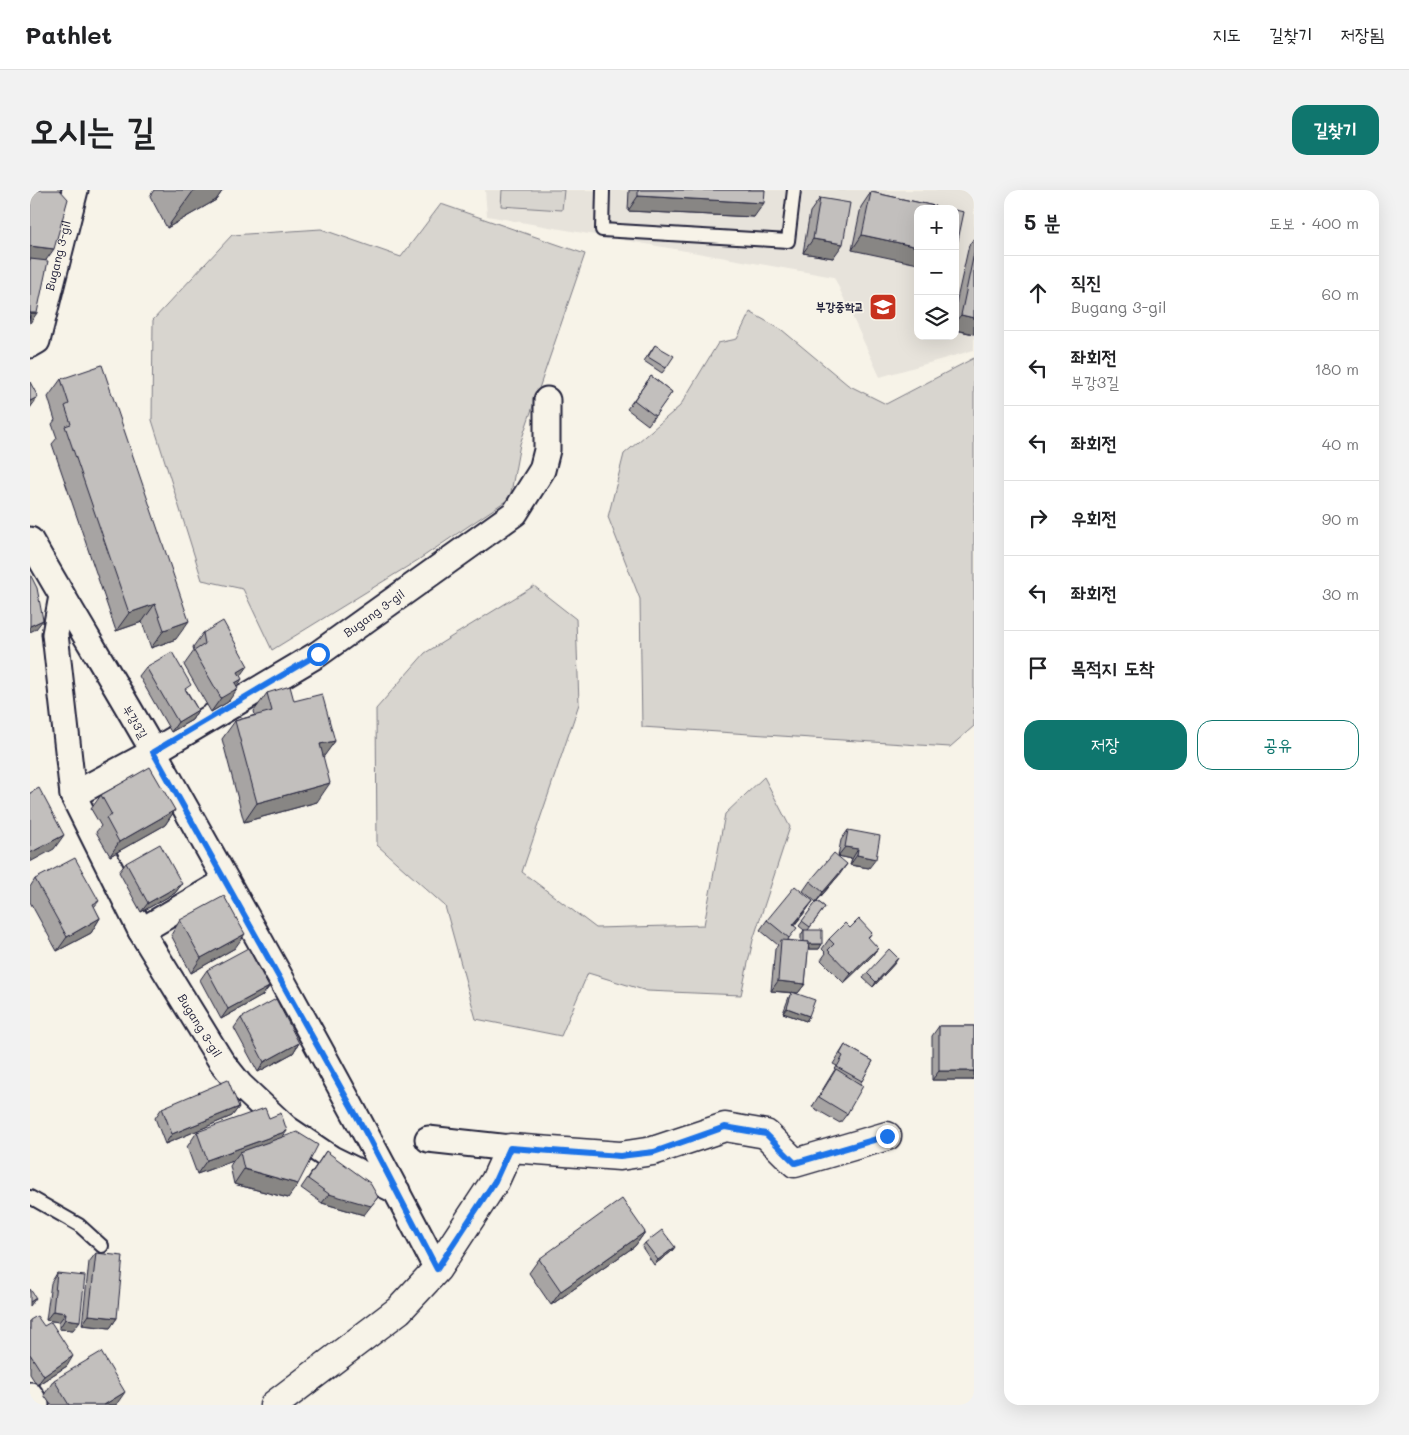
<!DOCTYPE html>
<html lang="ko">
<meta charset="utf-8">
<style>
body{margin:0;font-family:Mali,"Poor Story",sans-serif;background:#f2f2f2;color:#202124}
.controls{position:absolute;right:15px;top:15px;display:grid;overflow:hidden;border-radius:10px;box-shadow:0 5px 20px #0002}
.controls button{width:45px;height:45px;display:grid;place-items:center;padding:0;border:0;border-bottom:1px solid #e0e0e0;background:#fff;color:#202124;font:25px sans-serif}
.stop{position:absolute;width:15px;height:15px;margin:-11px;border:4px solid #1a73e8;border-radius:50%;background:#fff}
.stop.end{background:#1a73e8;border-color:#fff;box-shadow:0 1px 5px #0008}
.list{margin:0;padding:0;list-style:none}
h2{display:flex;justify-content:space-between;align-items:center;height:65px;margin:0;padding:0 20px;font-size:21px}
h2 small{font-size:16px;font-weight:400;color:#757577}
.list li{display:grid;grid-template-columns:32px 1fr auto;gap:15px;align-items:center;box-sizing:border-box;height:75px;padding:0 20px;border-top:1px solid #e0e0e0}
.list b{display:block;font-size:19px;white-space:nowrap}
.list p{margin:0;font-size:16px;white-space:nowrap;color:#757577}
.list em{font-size:16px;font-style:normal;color:#757577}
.actions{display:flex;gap:10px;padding:15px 20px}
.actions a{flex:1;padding:11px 0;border:1px solid #0f766e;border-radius:15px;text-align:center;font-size:18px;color:#0f766e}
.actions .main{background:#0f766e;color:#fff}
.icon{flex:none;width:28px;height:28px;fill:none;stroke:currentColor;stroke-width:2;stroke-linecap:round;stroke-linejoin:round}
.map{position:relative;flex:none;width:944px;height:1215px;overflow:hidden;border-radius:15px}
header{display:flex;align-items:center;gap:30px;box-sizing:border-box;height:70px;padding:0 25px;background:#fff;border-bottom:1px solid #e0e0e0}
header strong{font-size:24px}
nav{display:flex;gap:28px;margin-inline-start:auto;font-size:18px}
.intro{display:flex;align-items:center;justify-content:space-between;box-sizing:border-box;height:120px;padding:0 30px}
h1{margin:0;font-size:35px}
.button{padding:12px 22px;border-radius:15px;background:#0f766e;color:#fff;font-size:18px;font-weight:700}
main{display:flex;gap:30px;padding:0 30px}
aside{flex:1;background:#fff;border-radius:15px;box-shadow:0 5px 20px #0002}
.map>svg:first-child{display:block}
.built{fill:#e7e3db;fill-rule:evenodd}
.green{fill:#d8d5cf;stroke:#7d7c85}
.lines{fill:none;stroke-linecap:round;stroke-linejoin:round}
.lane-casing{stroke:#22223b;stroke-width:16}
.street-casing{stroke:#22223b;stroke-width:29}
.secondary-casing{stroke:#22223b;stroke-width:31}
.lane{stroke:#f7f3e8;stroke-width:12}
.street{stroke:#f7f3e8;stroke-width:25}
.secondary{stroke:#f7f3e8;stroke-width:28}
.wall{fill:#a7a4a3;stroke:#22223b}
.shaded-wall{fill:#888684;stroke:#22223b}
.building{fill:#c2bfbd;stroke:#22223b}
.route{stroke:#1a73e8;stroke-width:6}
.labels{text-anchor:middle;stroke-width:4;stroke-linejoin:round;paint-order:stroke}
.street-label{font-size:12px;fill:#22223b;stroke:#f7f3e8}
.poi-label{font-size:12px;font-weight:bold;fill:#22223b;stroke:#f7f3e8;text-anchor:end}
</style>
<header>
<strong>Pathlet</strong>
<nav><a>지도</a><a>길찾기</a><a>저장됨</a></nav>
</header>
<div class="intro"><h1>오시는 길</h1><a class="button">길찾기</a></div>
<main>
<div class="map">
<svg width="944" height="1215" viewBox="0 0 944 1215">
<rect width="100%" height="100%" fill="#f7f3e8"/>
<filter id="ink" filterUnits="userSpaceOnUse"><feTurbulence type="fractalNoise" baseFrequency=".02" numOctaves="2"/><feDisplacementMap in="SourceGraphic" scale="10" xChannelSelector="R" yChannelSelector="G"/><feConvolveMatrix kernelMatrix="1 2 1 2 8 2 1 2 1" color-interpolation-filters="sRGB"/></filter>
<g filter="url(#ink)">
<!-- built -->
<path class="built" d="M 455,0 L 944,0 L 944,160 L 850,187 L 804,87 L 457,26 ZM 888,19 L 925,19 L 925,146 L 888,146 Z"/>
<!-- green -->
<g class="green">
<path d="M 472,0 L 534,0 L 532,20 L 471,16 Z"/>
<path d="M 411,14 L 555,64 L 490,254 L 480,308 L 388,370 L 242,460 L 213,399 L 172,390 L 122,230 L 123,130 L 202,45 L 291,39 L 371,67 Z"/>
<path d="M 720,122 L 752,140 L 818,195 L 856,214 L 944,168 L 944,536 L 920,557 L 612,537 L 610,409 L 578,327 L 594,264 L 650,216 L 688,153 L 707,149 Z"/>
<path d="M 504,396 L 546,429 L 549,514 L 492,682 L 566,738 L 674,735 L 695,624 L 734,587 L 760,637 L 723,750 L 711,805 L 617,801 L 558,783 L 531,846 L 446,829 L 415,716 L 347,655 L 346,519 L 395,463 Z"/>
</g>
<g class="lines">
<defs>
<g id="lane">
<path d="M 573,0 L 572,40 L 758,51 L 764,0"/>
<path d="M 0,1007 L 49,1035 L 72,1056"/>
</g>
<g id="street">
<path id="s1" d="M 0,155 L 7,151 L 45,0"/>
<path d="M 0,350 C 41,422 84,492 125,564 C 221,734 317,905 407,1079"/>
<path id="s2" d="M 32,406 L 25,444 L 43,605 L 111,741 L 191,871 L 210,895 L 256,938 L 302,969 L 367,1001"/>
<path id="s3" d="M 43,605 L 123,562 L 288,464 L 485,323 L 512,280 L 517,260 L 517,210"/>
<path d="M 111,741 L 196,691"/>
<path d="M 398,949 L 480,958"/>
<path d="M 0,1205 L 6,1215"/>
</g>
<path id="secondary" d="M 244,1215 L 369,1120 L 407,1079 L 465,991 L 480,958 L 590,966 L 623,961 L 695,937 L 736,944 L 765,973 L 857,946"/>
</defs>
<!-- lane casing -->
<use href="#lane" class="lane-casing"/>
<!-- street casing -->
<use href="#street" class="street-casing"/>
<!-- secondary casing -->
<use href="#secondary" class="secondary-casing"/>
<!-- lane -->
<use href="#lane" class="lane"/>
<!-- street -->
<use href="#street" class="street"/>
<!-- secondary -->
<use href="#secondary" class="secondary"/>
</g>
<!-- wall -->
<g class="wall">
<path d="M 124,0 L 193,0 L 186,10 L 137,38 L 120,6 Z"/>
<path d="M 599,0 L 735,0 L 724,27 L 598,21 Z"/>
<path d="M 841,2 L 918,19 L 822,60 L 831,17 Z"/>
<path d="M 790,8 L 803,68 L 773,63 L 780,22 Z"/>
<path d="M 944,48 L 944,144 L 925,140 L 925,118 L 939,55 Z"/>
<path d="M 625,155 L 636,178 L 632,183 L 614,171 Z"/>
<path d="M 621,186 L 642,202 L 618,235 L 597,219 Z"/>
<path d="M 31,189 L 146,449 L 121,458 L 112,432 L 86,441 L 22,254 L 27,248 L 22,234 L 25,230 L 18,207 Z"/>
<path d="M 173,443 L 210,487 L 198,512 L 181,522 L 154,475 L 164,461 L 163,457 Z"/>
<path d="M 116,477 L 157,501 L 168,520 L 162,530 L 141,542 L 109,486 Z"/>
<path d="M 237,503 L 264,511 L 305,551 L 293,567 L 287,612 L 214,632 L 192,549 L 205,531 L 225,525 L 224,521 Z"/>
<path d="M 71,605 L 145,620 L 135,635 L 80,666 L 66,642 L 71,636 L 61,619 Z"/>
<path d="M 818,640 L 839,678 L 820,675 L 822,669 L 808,666 L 811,650 Z"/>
<path d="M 96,673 L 152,694 L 145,703 L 111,722 L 89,682 Z"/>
<path d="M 810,684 L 787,711 L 795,717 L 778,740 L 792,754 L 789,759 L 778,759 L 775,794 L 768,803 L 764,803 L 779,826 L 776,831 L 753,823 L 759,807 L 762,803 L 741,801 L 745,759 L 748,755 L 730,740 L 737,730 L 783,711 L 764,736 L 758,750 L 771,752 L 771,745 L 774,740 L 769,736 L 787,711 L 786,712 L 773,701 L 780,691 Z"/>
<path d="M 5,689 L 69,711 L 64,717 L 70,728 L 61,743 L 27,761 L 0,712 L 0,697 Z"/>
<path d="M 150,730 L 205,758 L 161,783 L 141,745 Z"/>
<path d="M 820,738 L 842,743 L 838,748 L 848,758 L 841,767 L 814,793 L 791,770 L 796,763 L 792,759 L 799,749 Z"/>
<path d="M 865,773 L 843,797 L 833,788 L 837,783 Z"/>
<path d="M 177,780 L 239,797 L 232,806 L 191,829 L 170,790 Z"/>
<path d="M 211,828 L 269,853 L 263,863 L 228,882 L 204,838 Z"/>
<path d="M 909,836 L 944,836 L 944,887 L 942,890 L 902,890 L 902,846 Z"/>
<path d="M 815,855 L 843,871 L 830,894 L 817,924 L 810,933 L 782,917 L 807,876 L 803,874 Z"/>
<path d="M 209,917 L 202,926 L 135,954 L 125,928 L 132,918 Z"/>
<path d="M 239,928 L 253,947 L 258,1008 L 204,994 L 200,976 L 203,971 L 167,984 L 157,957 L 167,942 Z"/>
<path d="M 296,961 L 334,1025 L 292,1013 L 271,998 Z"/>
<path d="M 615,1042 L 605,1056 L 521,1115 L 499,1083 L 509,1069 Z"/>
<path d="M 615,1053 L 645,1057 L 641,1062 L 624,1075 L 612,1057 Z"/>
<path d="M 66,1063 L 87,1128 L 80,1138 L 52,1135 L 59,1072 Z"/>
<path d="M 27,1083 L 43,1140 L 29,1139 L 29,1132 L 16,1130 L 21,1093 Z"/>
<path d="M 0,1130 L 37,1176 L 7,1195 L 0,1184 Z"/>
<path d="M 24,1190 L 86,1215 L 21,1215 L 14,1205 Z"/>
</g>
<!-- shaded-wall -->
<g class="shaded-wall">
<path d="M 164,0 L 193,0 L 186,10 L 137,38 Z"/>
<path d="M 608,6 L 734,13 L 724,27 L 598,21 Z"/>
<path d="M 832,45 L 888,57 L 888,74 L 822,60 Z"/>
<path d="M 783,49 L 813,54 L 803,68 L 773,63 Z"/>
<path d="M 0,56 L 24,59 L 14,73 L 0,71 Z"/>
<path d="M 0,123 L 7,123 L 0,133 Z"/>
<path d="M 931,125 L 944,128 L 944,144 L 925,140 L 925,132 Z"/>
<path d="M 8,207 L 0,218 L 0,211 Z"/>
<path d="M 125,414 L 112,432 L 86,441 L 99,423 Z"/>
<path d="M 13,430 L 6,439 L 0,442 L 0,436 Z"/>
<path d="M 159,431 L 146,449 L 121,458 L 134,440 Z"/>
<path d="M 218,476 L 208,490 L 208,482 Z"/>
<path d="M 212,489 L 204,501 L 208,498 L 198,512 L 181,522 L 191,508 L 205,493 Z"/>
<path d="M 168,520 L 162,530 L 141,542 L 148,532 Z"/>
<path d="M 305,551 L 292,569 L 290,554 Z"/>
<path d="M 300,593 L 287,612 L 214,632 L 227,613 Z"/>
<path d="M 145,620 L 135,635 L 80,666 L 89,652 Z"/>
<path d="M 34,645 L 24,659 L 0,672 L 0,663 Z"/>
<path d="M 815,657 L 828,659 L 822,669 L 808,666 Z"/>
<path d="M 827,665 L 846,669 L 839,678 L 820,675 Z"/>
<path d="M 817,674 L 810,684 L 786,712 L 793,702 Z"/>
<path d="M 152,694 L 145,703 L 111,722 L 118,713 Z"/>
<path d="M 783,711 L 776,721 L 756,745 L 763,735 Z"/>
<path d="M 70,728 L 61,743 L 27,761 L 37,747 Z"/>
<path d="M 215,744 L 205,758 L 161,783 L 171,768 Z"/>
<path d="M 774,754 L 792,754 L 789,759 L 771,759 Z"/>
<path d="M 848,758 L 841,767 L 814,793 L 821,784 Z"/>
<path d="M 868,768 L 865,773 L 843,797 L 846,792 Z"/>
<path d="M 748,791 L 775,794 L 768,803 L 741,801 Z"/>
<path d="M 239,797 L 232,806 L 191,829 L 198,819 Z"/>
<path d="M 757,818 L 779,826 L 776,831 L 753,823 Z"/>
<path d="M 269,853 L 263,863 L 228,882 L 234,872 Z"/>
<path d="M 909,881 L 944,881 L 944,887 L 942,890 L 902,890 Z"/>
<path d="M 209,917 L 202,926 L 135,954 L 142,944 Z"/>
<path d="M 257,941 L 247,955 L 210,962 L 203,971 L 167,984 L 177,970 Z"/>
<path d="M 214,979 L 268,994 L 258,1008 L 204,994 Z"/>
<path d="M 299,1004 L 348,1007 L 334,1025 L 292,1013 Z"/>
<path d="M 615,1042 L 605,1056 L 521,1115 L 531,1101 Z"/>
<path d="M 645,1057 L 641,1062 L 624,1075 L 628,1070 Z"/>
<path d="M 6,1108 L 0,1116 L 0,1112 Z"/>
<path d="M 23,1121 L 36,1123 L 29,1132 L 16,1130 Z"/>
<path d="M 59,1125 L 87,1128 L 80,1138 L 52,1135 Z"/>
<path d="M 35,1129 L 50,1131 L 43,1140 L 29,1139 Z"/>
<path d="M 43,1166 L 37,1176 L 7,1195 L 14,1186 Z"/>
<path d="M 95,1202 L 86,1215 L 74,1215 Z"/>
</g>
<!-- building -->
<g class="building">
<path d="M 0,0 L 30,0 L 38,9 L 24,59 L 0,56 Z"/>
<path d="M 608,0 L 735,0 L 734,13 L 608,6 Z"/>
<path d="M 841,2 L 918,19 L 888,19 L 888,57 L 832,45 Z"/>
<path d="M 790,8 L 820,13 L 813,54 L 783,49 Z"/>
<path d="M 925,20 L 934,22 L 925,64 Z"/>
<path d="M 944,63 L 944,128 L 931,125 Z"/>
<path d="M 0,69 L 18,71 L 7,123 L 0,123 Z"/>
<path d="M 625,155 L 644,166 L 636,178 L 618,167 Z"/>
<path d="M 72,175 L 159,431 L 134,440 L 125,414 L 99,423 L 35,236 L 41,234 L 35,216 L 39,214 L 31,189 Z"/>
<path d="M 621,186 L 642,202 L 625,226 L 604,210 Z"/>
<path d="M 0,192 L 8,207 L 0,211 Z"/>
<path d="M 0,384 L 7,398 L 13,430 L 0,436 Z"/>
<path d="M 193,431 L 218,476 L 208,482 L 212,489 L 205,493 L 208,498 L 191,508 L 164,461 L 175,454 L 173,443 Z"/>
<path d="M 142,462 L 161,495 L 155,499 L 168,520 L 148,532 L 116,477 Z"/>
<path d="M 260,496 L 264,511 L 292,504 L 305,551 L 290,554 L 300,593 L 227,613 L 205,531 L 242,521 L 237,503 Z"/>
<path d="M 120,577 L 145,620 L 89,652 L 76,628 L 82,625 L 71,605 Z"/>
<path d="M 9,598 L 34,645 L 0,663 L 0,603 Z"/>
<path d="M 818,640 L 850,646 L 846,669 L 827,665 L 828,659 L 815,657 Z"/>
<path d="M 130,654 L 152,694 L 118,713 L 96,673 Z"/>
<path d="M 804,663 L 817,674 L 793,702 L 780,691 Z"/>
<path d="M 45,668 L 69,711 L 63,714 L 70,728 L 37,747 L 5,689 Z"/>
<path d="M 765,696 L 783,711 L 763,735 L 767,738 L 759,748 L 737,730 Z"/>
<path d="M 194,706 L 215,744 L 171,768 L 150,730 Z"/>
<path d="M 787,711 L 795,717 L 780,737 L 772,731 Z"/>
<path d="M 829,729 L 842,743 L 838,747 L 848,758 L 821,784 L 798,760 L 804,754 L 799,749 L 815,733 L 820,738 Z"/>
<path d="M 774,740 L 792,740 L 792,754 L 778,754 L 779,752 L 774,752 Z"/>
<path d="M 751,750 L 779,752 L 775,794 L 748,791 Z"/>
<path d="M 218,758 L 239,797 L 198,819 L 177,780 Z"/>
<path d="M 859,759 L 868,768 L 846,792 L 837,783 Z"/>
<path d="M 762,802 L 785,810 L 779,826 L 757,818 Z"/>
<path d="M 246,809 L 269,853 L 234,872 L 211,828 Z"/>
<rect x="909" y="836" width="35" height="45"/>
<path d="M 815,855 L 843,871 L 832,891 L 807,877 L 813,866 L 810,864 Z"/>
<path d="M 806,879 L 833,896 L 817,924 L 789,907 Z"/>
<path d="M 198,890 L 209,917 L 142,944 L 132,918 Z"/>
<path d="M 235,918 L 239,928 L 251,923 L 257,941 L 177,970 L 167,942 Z"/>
<path d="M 267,942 L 288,955 L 268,994 L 214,979 L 210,962 Z"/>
<path d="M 296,961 L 340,993 L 348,1007 L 341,1016 L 299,1004 L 278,989 Z"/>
<path d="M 592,1009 L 615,1042 L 531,1101 L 509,1069 Z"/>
<path d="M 632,1040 L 645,1057 L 628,1070 L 615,1053 Z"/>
<path d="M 66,1063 L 93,1066 L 87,1128 L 59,1125 Z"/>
<path d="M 27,1083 L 55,1086 L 50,1131 L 35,1129 L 36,1123 L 23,1121 Z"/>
<path d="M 0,1099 L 6,1108 L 0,1112 Z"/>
<path d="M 7,1126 L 14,1136 L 21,1132 L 43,1166 L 14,1186 L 0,1164 L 0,1130 Z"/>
<path d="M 71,1162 L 95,1202 L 74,1215 L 39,1215 L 24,1190 Z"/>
</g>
</g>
<g class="lines" filter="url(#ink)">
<!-- route -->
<path class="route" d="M 288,464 L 123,562 L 340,950 L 407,1079 L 465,991 L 480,958 L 590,966 L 624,962 L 695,937 L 736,944 L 765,973 L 857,946"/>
</g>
<!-- icons -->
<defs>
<symbol id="school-square" viewBox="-11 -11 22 22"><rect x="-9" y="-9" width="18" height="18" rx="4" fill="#c8321e" stroke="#f7f3e8"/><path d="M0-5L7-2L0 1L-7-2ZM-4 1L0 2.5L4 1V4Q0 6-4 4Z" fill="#fff"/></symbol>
</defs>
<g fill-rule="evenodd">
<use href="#school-square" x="837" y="101" width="32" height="32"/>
</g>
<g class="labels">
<!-- street labels -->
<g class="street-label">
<text dy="4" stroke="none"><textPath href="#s1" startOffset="96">Bugang 3-gil</textPath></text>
<text dy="4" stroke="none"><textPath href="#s3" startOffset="352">Bugang 3-gil</textPath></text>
<text transform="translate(105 532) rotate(60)" y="4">부강3길</text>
<text dy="4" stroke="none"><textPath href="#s2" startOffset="464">Bugang 3-gil</textPath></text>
</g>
<!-- poi labels -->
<g class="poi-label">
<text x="834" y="121">부강중학교</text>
</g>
</g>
</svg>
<div class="controls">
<button>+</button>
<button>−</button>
<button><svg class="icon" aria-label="layers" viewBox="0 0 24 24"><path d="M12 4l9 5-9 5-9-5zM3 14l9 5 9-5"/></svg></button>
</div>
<div class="stop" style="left:288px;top:464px"></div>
<div class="stop end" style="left:857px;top:946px"></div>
</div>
<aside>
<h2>5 분<small>도보 · 400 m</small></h2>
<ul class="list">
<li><svg class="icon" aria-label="ahead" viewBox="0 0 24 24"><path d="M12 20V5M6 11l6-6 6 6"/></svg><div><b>직진</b><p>Bugang 3-gil</p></div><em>60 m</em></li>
<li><svg class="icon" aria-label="left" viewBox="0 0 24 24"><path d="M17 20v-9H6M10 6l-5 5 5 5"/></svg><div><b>좌회전</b><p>부강3길</p></div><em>180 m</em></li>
<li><svg class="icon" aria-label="left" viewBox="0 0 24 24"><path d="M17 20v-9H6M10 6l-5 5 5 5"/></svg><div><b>좌회전</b></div><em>40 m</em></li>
<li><svg class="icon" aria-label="right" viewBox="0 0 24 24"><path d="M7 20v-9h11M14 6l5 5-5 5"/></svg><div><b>우회전</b></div><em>90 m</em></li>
<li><svg class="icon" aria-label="left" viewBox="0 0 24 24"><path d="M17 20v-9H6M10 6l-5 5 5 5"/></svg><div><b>좌회전</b></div><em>30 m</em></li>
<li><svg class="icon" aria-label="arrive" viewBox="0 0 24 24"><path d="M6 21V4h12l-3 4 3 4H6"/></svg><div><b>목적지 도착</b></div></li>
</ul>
<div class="actions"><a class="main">저장</a><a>공유</a></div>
</aside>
</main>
